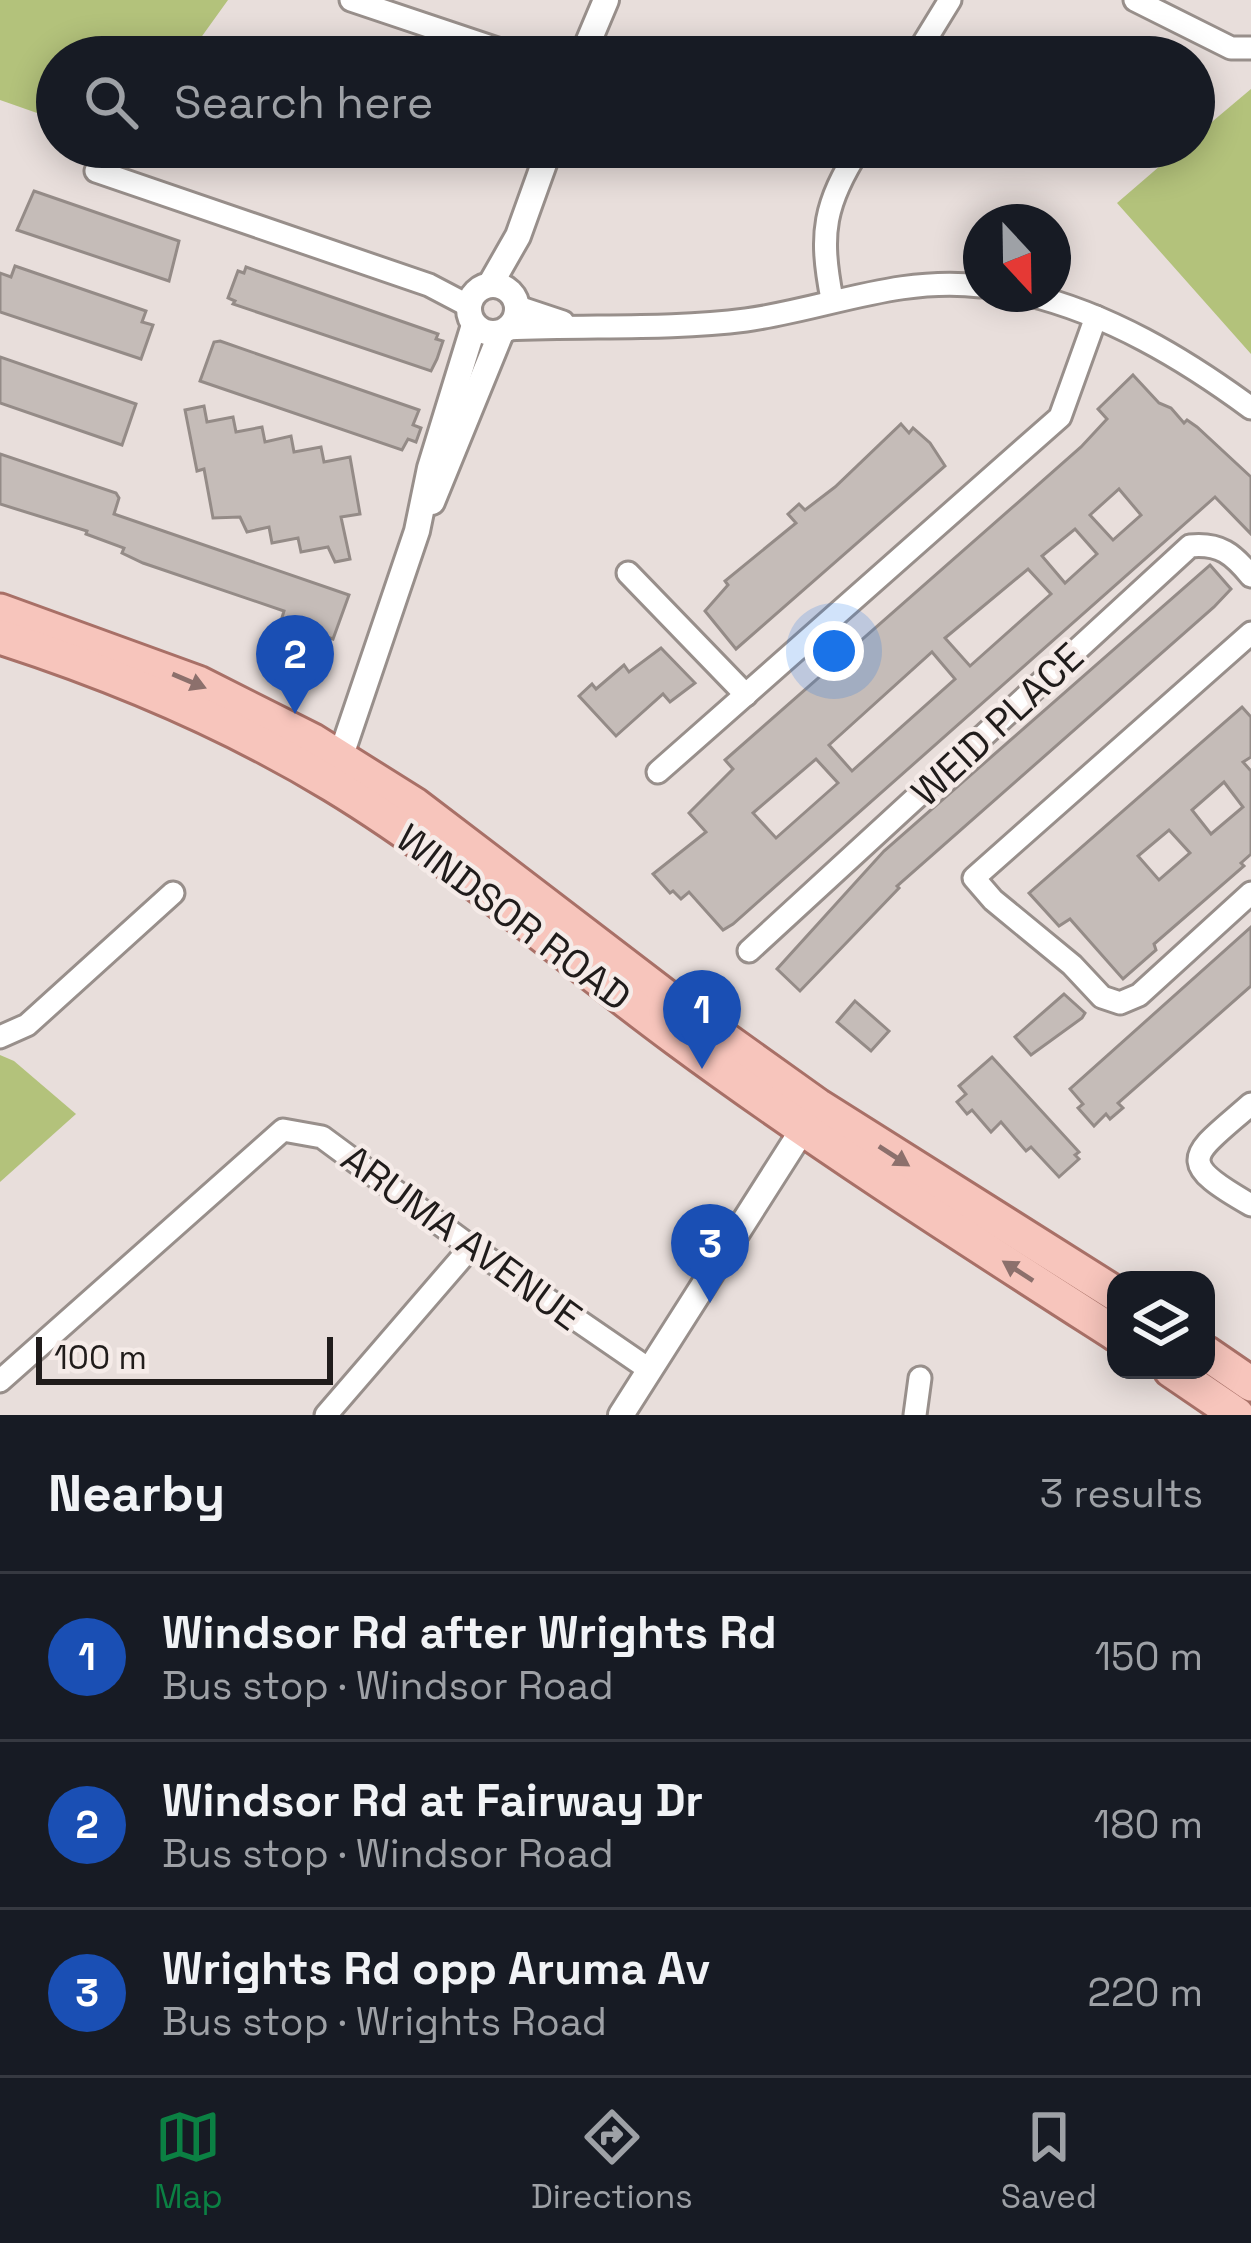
<!DOCTYPE html>
<meta charset="utf-8">
<style>
body{margin:0;font-family:"Space Grotesk",sans-serif;background:#20242c;color:#f1f3f6}
.controls{position:absolute;right:36px;bottom:36px;display:grid;overflow:hidden;border-radius:24px;box-shadow:0 6px 30px #0003}
.controls button{width:108px;height:108px;display:grid;place-items:center;padding:0;border:0;border-bottom:3px solid #363941;background:#171b24;color:#f1f3f6;font:60px sans-serif}
.compass{position:absolute;left:963px;top:204px;width:108px;height:108px;border-radius:50%;background:#171b24;box-shadow:0 6px 30px #0003;rotate:158deg}
.scale{position:absolute;left:36px;bottom:30px;width:297px;box-sizing:border-box;padding-left:12px;border:6px solid #201c1b;border-top:0;font-size:33px;line-height:42px;white-space:nowrap;color:#201c1b;-webkit-text-stroke:9px #f5ebe8;paint-order:stroke}
.you{position:absolute;left:834px;top:651px;width:42px;height:42px;margin:-30px;border:9px solid #fff;border-radius:50%;background:#1a73e8;box-shadow:0 0 0 18px #1a73e833}
.badge{display:grid;place-items:center;width:78px;height:78px;border-radius:50%;background:#0b8043;color:#fff;font-size:39px;font-weight:700}
.pin{position:absolute;translate:-50% -99px;filter:drop-shadow(0 3px 6px #0008)}
.pin::after{content:'';position:absolute;top:63px;width:42px;height:36px;background:inherit;clip-path:polygon(0 0,100% 0,50% 100%)}
.list{margin:0;padding:0;list-style:none}
h2{display:flex;justify-content:space-between;align-items:center;height:156px;margin:0;padding:0 48px;font-size:51px}
h2 small{font-size:39px;font-weight:400;color:#9ea1a6}
.list li{display:grid;grid-template-columns:78px 1fr auto;gap:36px;align-items:center;box-sizing:border-box;height:168px;padding:0 48px;border-top:3px solid #363941}
.list b{display:block;font-size:45px;white-space:nowrap}
.list p{margin:0;font-size:39px;white-space:nowrap;color:#9ea1a6}
.list em{font-size:39px;font-style:normal;color:#9ea1a6}
.icon{flex:none;width:66px;height:66px;fill:none;stroke:currentColor;stroke-width:2;stroke-linecap:round;stroke-linejoin:round}
.map{position:relative;flex:none;width:1251px;height:1415px;overflow:hidden}
.search{position:absolute;background:#171b24;box-shadow:0 6px 30px #0003;left:36px;right:36px;top:36px;height:132px;display:flex;align-items:center;gap:30px;box-sizing:border-box;padding:0 42px;border-radius:66px;color:#9ea1a6;font-size:45px}
.sheet{height:660px;background:#171b24}
nav{display:flex;justify-content:space-around;align-items:center;box-sizing:border-box;height:168px;border-top:3px solid #363941;background:#171b24;font-size:33px;color:#9ea1a6}
nav a{display:grid;justify-items:center;gap:6px}
nav .on{color:#0b8043}
.map>svg:first-child{display:block}
.green{fill:#b3c27b}
.building{fill:#c5bcb8;stroke:#948b87;stroke-width:3;fill-rule:evenodd}
.lines{fill:none;stroke-linecap:round;stroke-linejoin:round}
.minor-casing{stroke:#988f8b;stroke-width:27}
.tertiary-casing{stroke:#988f8b;stroke-width:30}
.primary-casing{stroke:#a87067;stroke-width:39}
.minor{stroke:#fff;stroke-width:21}
.tertiary{stroke:#fff;stroke-width:24}
.primary{stroke:#f7c5bc;stroke-width:33}
.oneway{fill:#8c706c}
.labels{text-anchor:middle;stroke-width:9;stroke-linejoin:round;paint-order:stroke}
.street-label{font-size:39px;fill:#201c1b;stroke:#f5ebe8}
</style>
<div class="map">
<svg width="1251" height="1415" viewBox="0 0 1251 1415">
<rect width="100%" height="100%" fill="#e8dedb"/>
<!-- green -->
<g class="green">
<path d="M 0,0 L 228,0 L 187,57 L 57,57 L 57,120 L 0,100 Z"/>
<path d="M 1251,89 L 1251,354 L 1117,203 L 1182,147 L 1194,147 L 1194,137 Z"/>
<path d="M 0,1055 L 14,1061 L 76,1114 L 0,1182 Z"/>
</g>
<!-- building -->
<g class="building">
<path d="M 34,191 L 179,241 L 169,281 L 17,230 Z"/>
<path d="M 15,266 L 146,311 L 142,322 L 153,325 L 141,359 L 0,312 L 0,273 L 11,277 Z"/>
<path d="M 246,267 L 438,334 L 436,339 L 443,341 L 437,359 L 431,371 L 233,304 L 235,301 L 228,298 L 238,271 L 244,273 Z"/>
<path d="M 220,341 L 419,410 L 413,425 L 421,428 L 416,442 L 408,439 L 402,450 L 200,381 L 214,342 Z"/>
<path d="M 0,357 L 136,404 L 122,445 L 0,403 Z"/>
<path d="M 1133,375 L 1159,403 L 1171,408 L 1184,423 L 1187,420 L 1197,427 L 1251,477 L 1251,534 L 1215,497 L 733,924 L 723,930 L 689,892 L 681,899 L 673,891 L 670,893 L 653,874 L 706,832 L 689,813 L 733,769 L 725,760 L 1081,447 L 1107,419 L 1098,409 ZM 1119,489 L 1141,515 L 1113,540 L 1090,515 ZM 1075,529 L 1097,554 L 1065,583 L 1042,556 ZM 1028,569 L 1051,594 L 970,666 L 945,638 ZM 932,652 L 955,679 L 852,771 L 829,745 ZM 816,759 L 838,783 L 776,838 L 753,813 Z"/>
<path d="M 204,406 L 207,422 L 233,417 L 236,432 L 262,427 L 265,442 L 291,436 L 294,452 L 321,447 L 324,462 L 350,457 L 360,514 L 341,517 L 350,559 L 335,562 L 328,547 L 301,552 L 298,538 L 272,543 L 269,527 L 247,532 L 240,517 L 213,518 L 204,469 L 197,471 L 185,410 Z"/>
<path d="M 901,424 L 909,433 L 913,428 L 930,443 L 945,466 L 736,649 L 705,611 L 728,585 L 725,581 L 796,523 L 788,514 L 799,504 L 805,510 L 835,487 Z"/>
<path d="M 0,454 L 116,493 L 119,498 L 114,514 L 349,595 L 333,639 L 281,621 L 284,611 L 143,563 L 122,553 L 124,548 L 86,534 L 87,531 L 0,504 Z"/>
<path d="M 1210,565 L 1231,589 L 1214,607 L 897,886 L 899,888 L 800,991 L 777,969 L 884,851 Z"/>
<path d="M 661,648 L 695,683 L 670,702 L 663,694 L 616,736 L 579,696 L 592,684 L 596,689 L 624,665 L 629,672 Z"/>
<path d="M 1242,707 L 1251,717 L 1251,757 L 1243,762 L 1251,771 L 1251,854 L 1241,863 L 1244,866 L 1154,944 L 1156,950 L 1123,979 L 1070,919 L 1059,926 L 1029,893 ZM 1224,782 L 1243,807 L 1211,834 L 1192,810 ZM 1169,830 L 1190,853 L 1159,880 L 1138,856 Z"/>
<path d="M 1251,927 L 1251,986 L 1118,1103 L 1123,1108 L 1110,1119 L 1106,1114 L 1094,1126 L 1078,1108 L 1083,1104 L 1070,1089 Z"/>
<path d="M 1064,994 L 1085,1013 L 1082,1018 L 1031,1055 L 1015,1037 Z"/>
<path d="M 855,1001 L 889,1031 L 871,1051 L 837,1022 Z"/>
<path d="M 992,1057 L 1079,1152 L 1075,1155 L 1079,1159 L 1059,1177 L 1031,1147 L 1026,1151 L 1001,1122 L 991,1132 L 972,1110 L 967,1114 L 957,1102 L 966,1094 L 959,1086 Z"/>
</g>
<g class="lines">
<defs>
<g id="minor">
<path d="M 351,0 L 521,57"/>
<path d="M 1135,0 L 1231,48 L 1251,48"/>
<path d="M 915,57 L 950,0"/>
<path d="M 96,171 L 429,285 L 469,306"/>
<path d="M 1026,294 C 1109,314 1183,358 1251,408"/>
<path d="M 832,299 C 819,232 824,205 860,147"/>
<path d="M 518,307 L 563,322"/>
<path d="M 508,329 C 588,325 667,330 746,320 C 826,309 898,276 981,286"/>
<path d="M 628,573 L 746,695"/>
<path d="M 1251,633 L 974,878 L 993,900 L 1072,965 L 1102,997 L 1120,1003 L 1139,995 L 1251,893"/>
<path d="M 658,772 L 1060,417 L 1096,317"/>
<path d="M 749,951 L 1190,546 C 1220,543 1233,554 1251,576"/>
<path d="M 0,1037 L 27,1025 L 173,893"/>
<path d="M 1251,1104 C 1192,1156 1172,1160 1251,1205"/>
<path d="M 0,1381 L 283,1130 L 322,1137 L 471,1247 L 650,1370"/>
<path d="M 326,1415 L 471,1247"/>
<path d="M 915,1415 L 920,1378"/>
</g>
<g id="tertiary">
<path d="M 582,57 L 606,0"/>
<circle cx="493" cy="309" r="24"/>
<path d="M 490,285 L 518,236 L 550,147"/>
<path d="M 432,502 L 501,333"/>
<path d="M 336,770 L 417,531 L 430,468 L 474,325"/>
<path d="M 621,1415 L 810,1118"/>
</g>
<g id="primary">
<path d="M 0,611 L 198,683 L 313,741 L 415,805 L 674,1003 L 818,1106 L 1116,1294"/>
<path d="M 0,637 C 115,674 229,722 333,785 C 455,859 563,955 677,1039 C 819,1144 968,1239 1116,1334"/>
<path d="M 1206,1353 L 1251,1384"/>
<path d="M 1171,1370 L 1237,1415"/>
</g>
</defs>
<!-- minor casing -->
<use href="#minor" class="minor-casing"/>
<!-- tertiary casing -->
<use href="#tertiary" class="tertiary-casing"/>
<!-- primary casing -->
<use href="#primary" class="primary-casing"/>
<!-- minor -->
<use href="#minor" class="minor"/>
<!-- tertiary -->
<use href="#tertiary" class="tertiary"/>
<!-- primary -->
<use href="#primary" class="primary"/>
</g>
<!-- one-way arrows -->
<defs><path id="oneway-solid" d="M-6-.8H1V-3.2L6.5 0L1 3.2V.8H-6Z" transform="scale(3)"/></defs>
<g class="oneway">
<use href="#oneway-solid" transform="translate(189 681) rotate(23)"/>
<use href="#oneway-solid" transform="translate(894 1156) rotate(33)"/>
<use href="#oneway-solid" transform="translate(1018 1271) rotate(-147)"/>
</g>
<g class="labels">
<!-- street labels -->
<g class="street-label">
<text transform="translate(997 724) rotate(-43)" y="14">WEID PLACE</text>
<text transform="translate(514 917) rotate(37)" y="14">WINDSOR ROAD</text>
<text transform="translate(462 1237) rotate(36)" y="14">ARUMA AVENUE</text>
</g>
</g>
</svg>
<div class="controls">
<button><svg class="icon" aria-label="layers" viewBox="0 0 24 24"><path d="M12 4l9 5-9 5-9-5zM3 14l9 5 9-5"/></svg></button>
</div>
<svg class="compass" viewBox="-18 -18 36 36"><path d="M0-13l5 13h-10z" fill="#e53935"/><path d="M0 13l5-13h-10z" fill="#9ea1a6"/></svg>
<div class="scale">100 m</div>
<div class="you"></div>
<div class="pin badge" style="left:702px;top:1069px;background:#1a4fb4">1</div>
<div class="pin badge" style="left:295px;top:714px;background:#1a4fb4">2</div>
<div class="pin badge" style="left:710px;top:1303px;background:#1a4fb4">3</div>
<div class="search"><svg class="icon" aria-label="search" viewBox="0 0 24 24"><circle cx="10" cy="10" r="6"/><path d="M15 15l6 6"/></svg>Search here</div>
</div>
<section class="sheet">
<h2>Nearby<small>3 results</small></h2>
<ul class="list">
<li><span class="badge" style="background:#1a4fb4">1</span><div><b>Windsor Rd after Wrights Rd</b><p>Bus stop · Windsor Road</p></div><em>150 m</em></li>
<li><span class="badge" style="background:#1a4fb4">2</span><div><b>Windsor Rd at Fairway Dr</b><p>Bus stop · Windsor Road</p></div><em>180 m</em></li>
<li><span class="badge" style="background:#1a4fb4">3</span><div><b>Wrights Rd opp Aruma Av</b><p>Bus stop · Wrights Road</p></div><em>220 m</em></li>
</ul>
</section>
<nav>
<a class="on"><svg class="icon" aria-label="map" viewBox="0 0 24 24"><path d="M3 6l6-2 6 2 6-2v14l-6 2-6-2-6 2zM9 4v14M15 6v14"/></svg>Map</a>
<a><svg class="icon" aria-label="directions" viewBox="0 0 24 24"><path d="M12 3l9 9-9 9-9-9zM9 14v-3h6M13 9l2 2-2 2"/></svg>Directions</a>
<a><svg class="icon" aria-label="saved" viewBox="0 0 24 24"><path d="M7 4h10v16l-5-4-5 4z"/></svg>Saved</a>
</nav>
